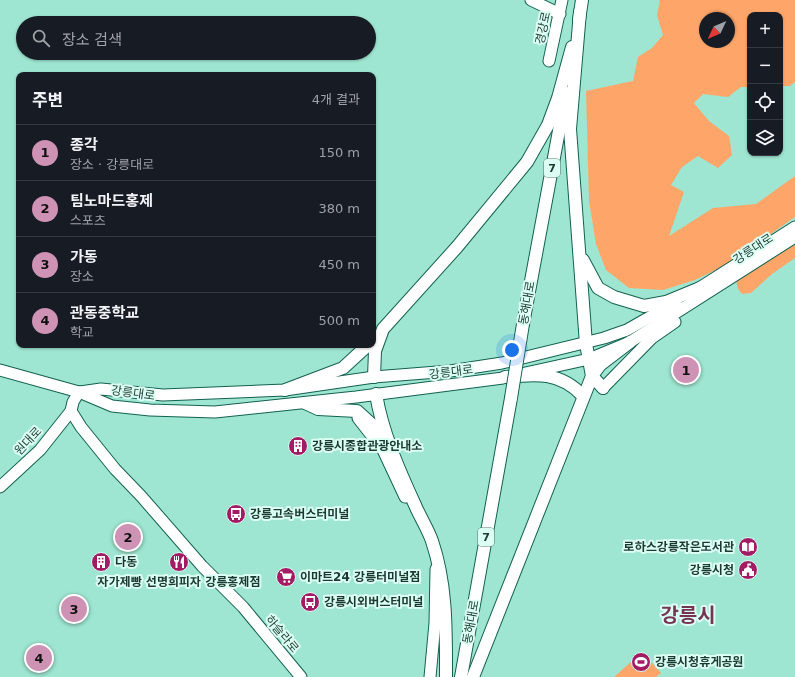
<!DOCTYPE html>
<html lang="ko">
<meta charset="utf-8">
<style>
body{margin:0;font-family:"DejaVu Sans","Noto Sans KR",sans-serif;background:#20242c;color:#f1f3f6}
.controls{position:absolute;right:12px;top:12px;display:grid;overflow:hidden;border-radius:8px;box-shadow:0 1px 3px #0004}
.controls button{width:36px;height:36px;display:grid;place-items:center;padding:0;border:0;border-bottom:1px solid #363941;background:#171b24;color:#f1f3f6;font:20px sans-serif}
.compass{position:absolute;left:699px;top:12px;width:36px;height:36px;border-radius:50%;background:#171b24;box-shadow:0 1px 3px #0004;rotate:226deg}
.you{position:absolute;left:512px;top:350px;width:14px;height:14px;margin:-10px;border:3px solid #fff;border-radius:50%;background:#1a73e8;box-shadow:0 0 0 6px #1a73e833}
.badge{display:grid;place-items:center;width:26px;height:26px;border-radius:50%;background:#ce92b4;color:#111;font-size:13px;font-weight:700}
.pin{position:absolute;translate:-50% -50%;border:2px solid #fff;box-shadow:0 1px 4px #0006}
.list{margin:0;padding:0;list-style:none}
h2{display:flex;justify-content:space-between;align-items:center;height:52px;margin:0;padding:0 16px;font-size:17px}
h2 small{font-size:13px;font-weight:400;color:#9ea1a6}
.list li{display:grid;grid-template-columns:26px 1fr auto;gap:12px;align-items:center;box-sizing:border-box;height:56px;padding:0 16px;border-top:1px solid #363941}
.list b{display:block;font-size:15px;white-space:nowrap}
.list p{margin:0;font-size:13px;white-space:nowrap;color:#9ea1a6}
.list em{font-size:13px;font-style:normal;color:#9ea1a6}
.icon{flex:none;width:22px;height:22px;fill:none;stroke:currentColor;stroke-width:2;stroke-linecap:round;stroke-linejoin:round}
.map{position:relative;flex:none;width:795px;height:677px;overflow:hidden}
.search{position:absolute;background:#171b24;box-shadow:0 1px 3px #0004;left:16px;top:16px;width:360px;height:44px;display:flex;align-items:center;gap:10px;box-sizing:border-box;padding:0 14px;border-radius:22px;color:#9ea1a6;font-size:15px}
.panel{position:absolute;background:#171b24;box-shadow:0 1px 3px #0004;left:16px;top:72px;width:360px;height:276px;border-radius:8px}
.map>svg:first-child{display:block}
.green{fill:#fea66a;fill-rule:evenodd}
.lines{fill:none;stroke-linecap:round;stroke-linejoin:round}
.secondary-casing{stroke:#126150;stroke-width:13}
.primary-casing{stroke:#126150;stroke-width:14}
.secondary{stroke:#fff;stroke-width:11}
.primary{stroke:#fff;stroke-width:12}
.primary-bridge-casing{stroke:#126150;stroke-width:14;stroke-linecap:butt}
.primary-bridge{stroke:#fff;stroke-width:12}
.labels{text-anchor:middle;stroke-width:4;stroke-linejoin:round;paint-order:stroke}
.shield{fill:#dcfff4;stroke:#56746c;stroke-width:1}
.shield-label{font-size:11px;font-weight:bold;fill:#1c3931}
.street-label{font-size:12px;fill:#1c3931;stroke:#dcfff4}
.poi-label{font-size:12px;font-weight:bold;fill:#1c3931;stroke:#dcfff4;text-anchor:start}
.town-label{font-size:20px;font-weight:bold;fill:#773452;stroke:#dcfff4}
</style>
<div class="map">
<svg width="795" height="677" viewBox="0 0 795 677">
<rect width="100%" height="100%" fill="#9ee6d1"/>
<!-- green -->
<g class="green">
<path d="M 660,0 L 795,0 L 795,82 L 790,86 L 780,86 L 780,15 L 750,15 L 750,87 L 741,87 L 728,97 L 703,94 L 694,103 L 709,121 L 729,136 L 732,155 L 718,168 L 698,156 L 682,167 L 671,185 L 684,192 L 669,236 L 713,208 L 756,204 L 795,176 L 795,217 L 728,264 L 695,280 L 663,290 L 629,288 L 606,270 L 596,244 L 589,201 L 586,91 L 633,81 L 638,57 L 652,48 L 663,35 L 657,15 ZM 705,18 L 729,18 L 729,42 L 705,42 Z"/>
<path d="M 795,233 L 795,258 L 772,274 L 751,293 L 742,294 L 738,289 L 735,276 Z"/>
<path d="M 642,652 L 661,673 L 656,677 L 614,677 Z"/>
</g>
<g class="lines">
<defs>
<g id="secondary">
<path d="M 531,0 L 560,14"/>
<path d="M 549,61 L 562,0"/>
<path d="M 693,292 L 795,227"/>
<path d="M 0,370 L 79,392 L 112,406 L 150,410 L 215,412 L 356,397 L 503,378 L 589,359 L 630,342 L 795,237"/>
<path d="M 603,388 L 652,338 L 675,322"/>
<path d="M 79,392 L 73,402 L 71,411 L 81,427 L 115,469 L 141,496 L 202,566 L 243,607 L 301,677"/>
<path d="M 80,392 L 101,389 L 163,395 L 285,390 L 374,377 L 450,371 L 502,363 L 604,338 L 627,330 L 676,302"/>
<path d="M 358,418 L 383,450 L 405,497"/>
<path d="M 0,487 L 40,450 L 71,411"/>
<path d="M 430,677 L 435,623 L 436,569"/>
</g>
<g id="primary">
<path d="M 579,20 L 582,0"/>
<path d="M 583,260 L 598,288 L 614,297 L 644,306 L 666,302 L 700,288"/>
<path d="M 523,324 L 566,93"/>
<path d="M 374,377 L 375,351 L 383,329 L 457,247 L 527,162 L 548,125 L 558,98 L 572,47"/>
<path d="M 505,377 C 535,374 560,371 583,396"/>
<path d="M 603,388 L 592,376 L 600,365 L 630,342"/>
<path d="M 285,390 L 343,368 L 368,345"/>
<path d="M 376,394 C 382,432 399,470 415,505 C 420,517 428,529 432,541 C 447,585 446,632 446,677"/>
<path d="M 305,403 L 318,409 L 357,411 L 379,431 L 384,441"/>
<path d="M 461,677 L 511,398"/>
<path d="M 473,677 L 592,376 L 586,344 L 570,129 L 580,12"/>
</g>
</defs>
<!-- secondary casing -->
<use href="#secondary" class="secondary-casing"/>
<!-- primary casing -->
<use href="#primary" class="primary-casing"/>
<!-- secondary -->
<use href="#secondary" class="secondary"/>
<!-- primary -->
<use href="#primary" class="primary"/>
<defs>
<path id="primary-bridge" d="M 511,398 L 523,324"/>
</defs>
<!-- primary-bridge casing -->
<use href="#primary-bridge" class="primary-bridge-casing"/>
<!-- primary-bridge -->
<use href="#primary-bridge" class="primary-bridge"/>
</g>
<!-- icons -->
<defs>
<symbol id="building-disc" viewBox="-11 -11 22 22"><circle r="9.5" fill="#a31b64" stroke="#dcfff4"/><path d="M-4-6H4V6H1V3H-1V6H-4ZM-2.5-4.3h1.7v1.8h-1.7ZM.8-4.3h1.7v1.8H.8ZM-2.5-1h1.7V.8h-1.7ZM.8-1h1.7V.8H.8Z" fill="#fff"/></symbol>
<symbol id="bus-disc" viewBox="-11 -11 22 22"><circle r="9.5" fill="#a31b64" stroke="#dcfff4"/><path d="M-5-6H5V4H4V6H2V4H-2V6H-4V4H-5ZM-3.5-4V0h7V-4ZM-3.5 1.2v1.5H-2V1.2ZM2 1.2v1.5H3.5V1.2Z" fill="#fff"/></symbol>
<symbol id="library-disc" viewBox="-11 -11 22 22"><circle r="9.5" fill="#a31b64" stroke="#dcfff4"/><path d="M-6-4Q-3-5.5-.7-3.5V5Q-3 3-6 4ZM6-4Q3-5.5 .7-3.5V5Q3 3 6 4Z" fill="#fff"/></symbol>
<symbol id="restaurant-disc" viewBox="-11 -11 22 22"><circle r="9.5" fill="#a31b64" stroke="#dcfff4"/><path d="M-5-6h1v4h1v-4h1v4h1v-4h1v5L-1.5 .5V6h-2V.5L-5-1ZM5-6V6H3V1.5H1.5Q1.5-4 5-6Z" fill="#fff"/></symbol>
<symbol id="civic-disc" viewBox="-11 -11 22 22"><circle r="9.5" fill="#a31b64" stroke="#dcfff4"/><path d="M-.6-6.5H3V-4.5H.6V-3L4-1V1h2V6H-6V1h2V-1L-.6-3ZM-1.2 2.5V6h2.4V2.5Z" fill="#fff"/></symbol>
<symbol id="supermarket-disc" viewBox="-11 -11 22 22"><circle r="9.5" fill="#a31b64" stroke="#dcfff4"/><path d="M-6-5.5h2.5l.6 2H6L4.5 2H-2.5L-4.4-4H-6ZM-1.5 3.2a1.3 1.3 0 1 0 .1 0ZM3 3.2a1.3 1.3 0 1 0 .1 0Z" fill="#fff"/></symbol>
<symbol id="stadium-disc" viewBox="-11 -11 22 22"><circle r="9.5" fill="#a31b64" stroke="#dcfff4"/><path d="M0-5a6.5 5 0 1 0 0 10a6.5 5 0 1 0 0-10ZM-3.5-1.8h7v3.6h-7Z" fill="#fff"/></symbol>
</defs>
<g fill-rule="evenodd">
<use href="#building-disc" x="287" y="435" width="22" height="22"/>
<use href="#bus-disc" x="225" y="503" width="22" height="22"/>
<use href="#library-disc" x="737" y="536" width="22" height="22"/>
<use href="#building-disc" x="90" y="551" width="22" height="22"/>
<use href="#restaurant-disc" x="168" y="551" width="22" height="22"/>
<use href="#civic-disc" x="737" y="559" width="22" height="22"/>
<use href="#supermarket-disc" x="275" y="566" width="22" height="22"/>
<use href="#bus-disc" x="299" y="591" width="22" height="22"/>
<use href="#stadium-disc" x="630" y="651" width="22" height="22"/>
</g>
<g class="labels">
<!-- shield labels -->
<g class="shield">
<rect x="544" y="159" width="16" height="18" rx="3"/>
<rect x="478" y="528" width="16" height="18" rx="3"/>
</g>
<g class="shield-label">
<text x="552" y="172">7</text>
<text x="486" y="541">7</text>
</g>
<!-- street labels -->
<g class="street-label">
<text transform="translate(543 28) rotate(-78)" y="4">경강로</text>
<text transform="translate(753 249) rotate(-33)" y="4">강릉대로</text>
<text transform="translate(527 303) rotate(-80)" y="4">동해대로</text>
<text transform="translate(451 372) rotate(-7)" y="4">강릉대로</text>
<text transform="translate(133 393) rotate(8)" y="4">강릉대로</text>
<text transform="translate(28 441) rotate(-47)" y="4">원대로</text>
<text transform="translate(471 622) rotate(-80)" y="4">동해대로</text>
<text transform="translate(282 634) rotate(50)" y="4">하슬라로</text>
</g>
<!-- poi labels -->
<g class="poi-label">
<text x="312" y="450">강릉시종합관광안내소</text>
<text x="250" y="518">강릉고속버스터미널</text>
<text x="734" y="551" text-anchor="end">로하스강릉작은도서관</text>
<text x="115" y="566">다동</text>
<text x="734" y="574" text-anchor="end">강릉시청</text>
<text x="300" y="581">이마트24 강릉터미널점</text>
<text x="179" y="586" text-anchor="middle">자가제빵 선명희피자 강릉홍제점</text>
<text x="324" y="606">강릉시외버스터미널</text>
<text x="655" y="666">강릉시청휴게공원</text>
</g>
<!-- town labels -->
<g class="town-label">
<text x="688" y="622">강릉시</text>
</g>
</g>
</svg>
<div class="controls">
<button>+</button>
<button>−</button>
<button><svg class="icon" aria-label="locate" viewBox="0 0 24 24"><circle cx="12" cy="12" r="6"/><path d="M12 2v4M12 18v4M2 12h4M18 12h4"/></svg></button>
<button><svg class="icon" aria-label="layers" viewBox="0 0 24 24"><path d="M12 4l9 5-9 5-9-5zM3 14l9 5 9-5"/></svg></button>
</div>
<svg class="compass" viewBox="-18 -18 36 36"><path d="M0-13l5 13h-10z" fill="#e53935"/><path d="M0 13l5-13h-10z" fill="#9ea1a6"/></svg>
<div class="you"></div>
<div class="pin badge" style="left:686px;top:370px">1</div>
<div class="pin badge" style="left:128px;top:537px">2</div>
<div class="pin badge" style="left:74px;top:609px">3</div>
<div class="pin badge" style="left:39px;top:658px">4</div>
<div class="search"><svg class="icon" aria-label="search" viewBox="0 0 24 24"><circle cx="10" cy="10" r="6"/><path d="M15 15l6 6"/></svg>장소 검색</div>
<section class="panel">
<h2>주변<small>4개 결과</small></h2>
<ul class="list">
<li><span class="badge">1</span><div><b>종각</b><p>장소 · 강릉대로</p></div><em>150 m</em></li>
<li><span class="badge">2</span><div><b>팀노마드홍제</b><p>스포츠</p></div><em>380 m</em></li>
<li><span class="badge">3</span><div><b>가동</b><p>장소</p></div><em>450 m</em></li>
<li><span class="badge">4</span><div><b>관동중학교</b><p>학교</p></div><em>500 m</em></li>
</ul>
</section>
</div>
